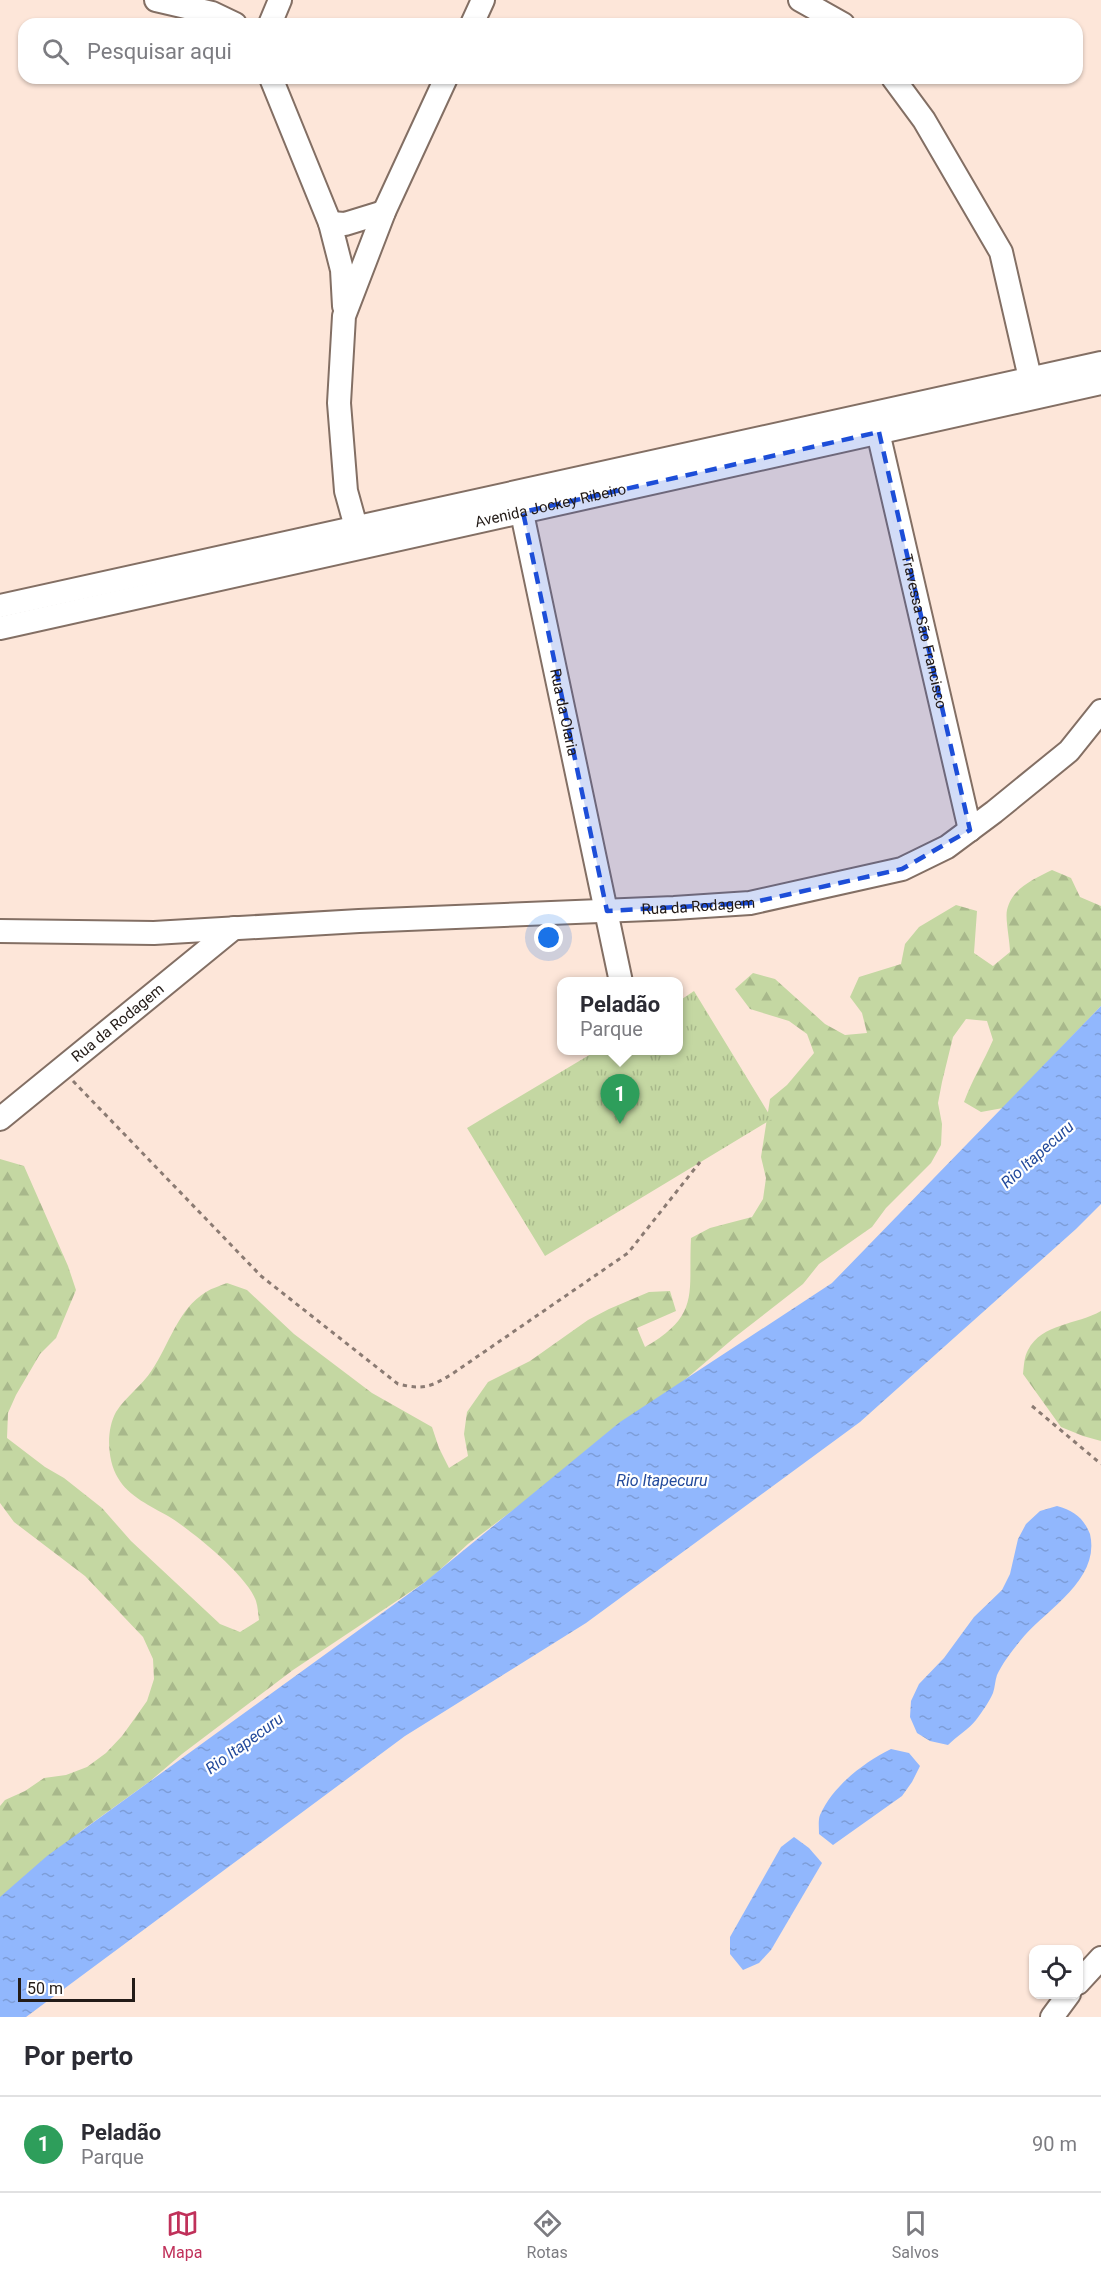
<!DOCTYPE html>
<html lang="pt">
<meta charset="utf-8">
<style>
body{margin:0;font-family:Roboto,sans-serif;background:#f7f7f7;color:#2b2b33}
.controls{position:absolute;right:18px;bottom:18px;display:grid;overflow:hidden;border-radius:12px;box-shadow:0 2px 4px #0004}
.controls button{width:54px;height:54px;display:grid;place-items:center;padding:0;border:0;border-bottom:2px solid #e1e1e2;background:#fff;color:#2b2b33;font:30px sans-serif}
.scale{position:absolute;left:18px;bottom:15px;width:117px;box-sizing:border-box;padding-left:6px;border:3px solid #231b17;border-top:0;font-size:16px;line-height:21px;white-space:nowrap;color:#231b17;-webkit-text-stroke:4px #fff;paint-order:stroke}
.you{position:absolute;left:549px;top:938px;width:21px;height:21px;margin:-15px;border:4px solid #fff;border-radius:50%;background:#1a73e8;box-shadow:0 0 0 9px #1a73e833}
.badge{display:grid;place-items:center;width:39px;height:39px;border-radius:50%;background:#c0315a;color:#fff;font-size:20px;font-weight:700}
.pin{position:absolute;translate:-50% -50px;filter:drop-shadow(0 2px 3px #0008)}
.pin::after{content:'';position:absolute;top:32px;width:21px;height:18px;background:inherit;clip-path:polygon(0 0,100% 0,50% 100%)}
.popup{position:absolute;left:557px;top:977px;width:126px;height:78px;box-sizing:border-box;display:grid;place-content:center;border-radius:12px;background:#fff;filter:drop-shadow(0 2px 4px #0005);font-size:20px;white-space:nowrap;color:#7c7c81}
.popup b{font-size:22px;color:#2b2b33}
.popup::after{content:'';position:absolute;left:50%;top:100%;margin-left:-12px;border:12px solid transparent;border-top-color:#fff}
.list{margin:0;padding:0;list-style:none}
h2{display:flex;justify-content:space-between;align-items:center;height:78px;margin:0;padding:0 24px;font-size:26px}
h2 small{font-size:20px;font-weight:400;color:#7c7c81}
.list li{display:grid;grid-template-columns:39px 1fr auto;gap:18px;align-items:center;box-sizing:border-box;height:96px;padding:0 24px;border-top:2px solid #e1e1e2}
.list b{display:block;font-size:22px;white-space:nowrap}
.list p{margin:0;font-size:20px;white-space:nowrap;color:#7c7c81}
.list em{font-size:20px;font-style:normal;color:#7c7c81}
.icon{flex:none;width:33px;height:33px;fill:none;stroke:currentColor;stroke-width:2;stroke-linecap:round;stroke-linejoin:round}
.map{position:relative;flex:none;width:1101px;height:2017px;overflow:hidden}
.search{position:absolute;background:#fff;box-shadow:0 2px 4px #0004;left:18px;right:18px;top:18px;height:66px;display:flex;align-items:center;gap:15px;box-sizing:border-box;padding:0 21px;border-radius:18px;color:#7c7c81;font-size:22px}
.sheet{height:174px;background:#fff}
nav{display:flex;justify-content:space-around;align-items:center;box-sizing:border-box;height:84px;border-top:2px solid #e1e1e2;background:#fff;font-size:16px;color:#7c7c81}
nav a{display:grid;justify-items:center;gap:3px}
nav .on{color:#c0315a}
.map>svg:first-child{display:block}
.forest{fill:url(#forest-firs)}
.park{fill:url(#park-tufts)}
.water{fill:url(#water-ripples)}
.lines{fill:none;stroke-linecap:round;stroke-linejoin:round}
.minor-casing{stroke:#836f64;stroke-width:26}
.path{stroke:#8b7b73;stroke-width:3;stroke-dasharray:4.5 4.5;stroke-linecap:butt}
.minor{stroke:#fff;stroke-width:22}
.marked{fill:#1d4ed8;fill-opacity:0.2;stroke:#1d4ed8;stroke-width:4.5;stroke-dasharray:12 8;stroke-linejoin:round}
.labels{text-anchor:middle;stroke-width:4.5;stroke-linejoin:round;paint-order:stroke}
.street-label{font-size:15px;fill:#231b17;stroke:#fff}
.water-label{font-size:16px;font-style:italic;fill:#244b9c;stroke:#fff}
</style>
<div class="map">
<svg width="1101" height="2017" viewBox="0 0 1101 2017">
<defs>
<pattern id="forest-firs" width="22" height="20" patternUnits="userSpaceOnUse" patternTransform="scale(1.5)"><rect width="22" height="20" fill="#c4d7a2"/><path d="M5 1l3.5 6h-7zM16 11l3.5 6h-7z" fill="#a8b88b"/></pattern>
<pattern id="park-tufts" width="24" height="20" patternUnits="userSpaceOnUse" patternTransform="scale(1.5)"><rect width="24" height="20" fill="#c4d7a2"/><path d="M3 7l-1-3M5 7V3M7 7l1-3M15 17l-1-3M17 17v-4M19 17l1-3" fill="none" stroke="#a8b88b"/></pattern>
<pattern id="water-ripples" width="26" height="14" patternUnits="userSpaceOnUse" patternTransform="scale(1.5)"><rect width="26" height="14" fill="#91b7fd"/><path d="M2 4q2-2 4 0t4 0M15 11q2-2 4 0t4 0" fill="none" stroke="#7d9dd8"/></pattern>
</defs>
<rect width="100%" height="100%" fill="#fde6d9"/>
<!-- forest -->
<g class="forest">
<path d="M 1052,870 L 1071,878 L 1080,897 L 1101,906 L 1101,1006 L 1003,1108 L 981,1112 L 964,1102 C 972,1080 984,1061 993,1040 L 987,1021 L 966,1019 L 953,1037 L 942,1082 L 938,1103 L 942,1124 L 941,1145 L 931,1163 L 886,1208 L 872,1227 L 819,1264 L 803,1284 L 735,1337 L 667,1395 L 468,1544 L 431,1578 L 293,1670 L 182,1754 L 149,1782 L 81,1831 L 0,1911 L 0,1806 L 5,1800 L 25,1791 L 44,1778 L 66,1775 L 87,1767 L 106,1753 L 122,1736 L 135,1718 L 147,1701 L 154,1679 L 153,1659 L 143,1637 L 85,1576 L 14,1522 L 0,1503 L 0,1159 L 24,1166 L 68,1266 L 76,1290 L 56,1338 L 40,1354 L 16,1395 L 8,1413 L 7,1438 L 45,1467 L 64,1478 L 102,1508 L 131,1541 L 220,1624 L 240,1632 L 259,1620 C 258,1614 258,1607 256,1601 C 248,1576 191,1530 168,1516 C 152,1507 128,1496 118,1478 C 107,1460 106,1430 116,1412 C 126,1396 142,1386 152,1370 C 169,1345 178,1309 206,1292 C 212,1288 220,1286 227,1283 L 247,1290 L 294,1334 L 372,1393 L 432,1427 L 439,1448 L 449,1468 L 468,1456 L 464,1434 L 467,1412 L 488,1382 L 530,1361 L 588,1320 L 609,1309 L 649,1292 L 670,1291 L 676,1311 L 637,1328 L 645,1347 C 701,1315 688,1293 691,1238 L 710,1228 L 752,1217 L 763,1199 L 766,1178 L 761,1157 L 770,1099 L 787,1085 L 814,1053 L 807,1034 L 789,1021 L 750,1009 L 735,989 L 753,973 L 775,979 L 825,1024 L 845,1035 L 867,1033 L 862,1013 L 850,997 L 859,977 L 901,964 L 905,944 L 919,927 L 956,905 L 977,911 L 974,953 L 993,966 L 1010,952 C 1010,941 1005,919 1007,910 C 1012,888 1034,879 1052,870 Z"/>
<path d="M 1101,1311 L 1101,1441 L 1083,1436 L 1061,1427 L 1023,1374 C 1024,1366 1024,1357 1028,1350 C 1042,1323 1077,1325 1101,1311 Z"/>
</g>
<!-- park -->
<path class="park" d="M 694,991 L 772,1119 L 545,1256 L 467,1128 L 596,1051 L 678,1050 L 679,1001 Z"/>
<!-- water -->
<g class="water">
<path d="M 1101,1006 L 1101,1204 L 1076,1229 L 860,1422 L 586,1623 L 405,1736 L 26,2017 L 0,2017 L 0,1897 L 47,1856 L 425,1582 L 620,1422 L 832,1283 Z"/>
<path d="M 1057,1506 C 1074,1511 1083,1517 1090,1534 C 1101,1581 1043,1611 1020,1641 C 1012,1651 1002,1664 997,1675 C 995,1681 995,1687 993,1693 C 989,1702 982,1712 976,1720 C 969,1729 957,1736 948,1745 L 930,1741 L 917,1733 L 910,1717 L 911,1701 L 919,1684 L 944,1658 L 974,1617 L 1002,1590 L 1010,1574 L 1018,1539 L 1026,1524 L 1040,1511 Z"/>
<path d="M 891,1749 L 909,1753 L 920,1766 L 912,1782 L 902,1796 L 833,1845 L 819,1834 C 819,1828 818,1820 820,1815 C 833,1786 863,1763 891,1749 Z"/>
<path d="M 794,1837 L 809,1848 L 822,1863 L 771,1950 L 759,1963 L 743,1970 L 730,1954 L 730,1937 L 781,1847 Z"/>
</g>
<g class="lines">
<defs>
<g id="minor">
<path d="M 156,0 L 212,13 L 235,24"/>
<path d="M 800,0 L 843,24"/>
<path d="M 270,24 L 280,0"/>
<path d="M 472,24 L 483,0"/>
<path d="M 271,78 L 330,223 L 342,270 L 344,306"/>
<path d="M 893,78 L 924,120 L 1001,252 L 1030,378"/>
<path d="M 330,223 L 345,224 L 384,212"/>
<path id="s1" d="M 875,419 L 970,830"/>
<path id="s2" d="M 519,499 L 621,982"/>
<path d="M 356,527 L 346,491 L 339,403 L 344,316 L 384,212 L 446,78"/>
<path d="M 0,606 L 1101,363"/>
<path id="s3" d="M 0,628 L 1101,383"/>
<path id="s4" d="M 0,931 L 154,933 L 359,921 L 674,908 L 750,903 L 902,869 L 947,847 L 994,812 L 1069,751 L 1101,711"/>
<path id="s5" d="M 0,1119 L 234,928"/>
<path d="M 1078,1983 L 1101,1958"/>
<path d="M 1052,2017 L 1069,1994"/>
</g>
</defs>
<!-- minor casing -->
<use href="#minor" class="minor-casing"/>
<!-- path -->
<g class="path">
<path d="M 73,1081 L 261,1276 L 398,1384 C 423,1390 431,1387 452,1374 L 628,1253 L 700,1162"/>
<path d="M 1032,1406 L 1101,1464"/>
</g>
<!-- minor -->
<use href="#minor" class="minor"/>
</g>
<!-- marked area -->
<path class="marked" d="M 879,432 L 970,830 L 902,869 L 750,903 L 607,911 L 523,512 Z"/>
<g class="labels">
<!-- street labels -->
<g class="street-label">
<text dy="5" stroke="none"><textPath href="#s3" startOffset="564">Avenida Jockey Ribeiro</textPath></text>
<text dy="5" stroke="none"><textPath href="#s1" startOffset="218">Travessa São Francisco</textPath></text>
<text dy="5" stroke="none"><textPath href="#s2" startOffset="218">Rua da Olaria</textPath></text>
<text dy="5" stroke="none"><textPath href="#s4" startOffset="699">Rua da Rodagem</textPath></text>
<text dy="5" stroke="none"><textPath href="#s5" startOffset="152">Rua da Rodagem</textPath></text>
</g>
<!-- water labels -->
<g class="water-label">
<text transform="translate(1037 1154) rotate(-42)" y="6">Rio Itapecuru</text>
<text x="662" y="1486">Rio Itapecuru</text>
<text transform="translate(244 1743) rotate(-36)" y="6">Rio Itapecuru</text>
</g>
</g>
</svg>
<div class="controls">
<button><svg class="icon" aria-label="locate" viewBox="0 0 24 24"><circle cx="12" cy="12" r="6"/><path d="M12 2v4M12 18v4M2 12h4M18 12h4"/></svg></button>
</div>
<div class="scale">50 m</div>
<div class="you"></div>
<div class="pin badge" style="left:620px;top:1124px;background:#2e9e5b">1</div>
<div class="popup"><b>Peladão</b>Parque</div>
<div class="search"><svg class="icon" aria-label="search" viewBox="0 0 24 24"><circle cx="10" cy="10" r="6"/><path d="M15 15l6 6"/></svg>Pesquisar aqui</div>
</div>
<section class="sheet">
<h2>Por perto<small></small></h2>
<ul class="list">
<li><span class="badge" style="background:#2e9e5b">1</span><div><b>Peladão</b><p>Parque</p></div><em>90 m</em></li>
</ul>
</section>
<nav>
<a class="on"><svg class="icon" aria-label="map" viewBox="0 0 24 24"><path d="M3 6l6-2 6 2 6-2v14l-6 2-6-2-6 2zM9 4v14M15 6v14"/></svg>Mapa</a>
<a><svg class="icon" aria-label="directions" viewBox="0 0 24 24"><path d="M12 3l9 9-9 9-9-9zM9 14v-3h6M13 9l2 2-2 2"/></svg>Rotas</a>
<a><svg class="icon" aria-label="saved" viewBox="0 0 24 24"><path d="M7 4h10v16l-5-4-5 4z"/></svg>Salvos</a>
</nav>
